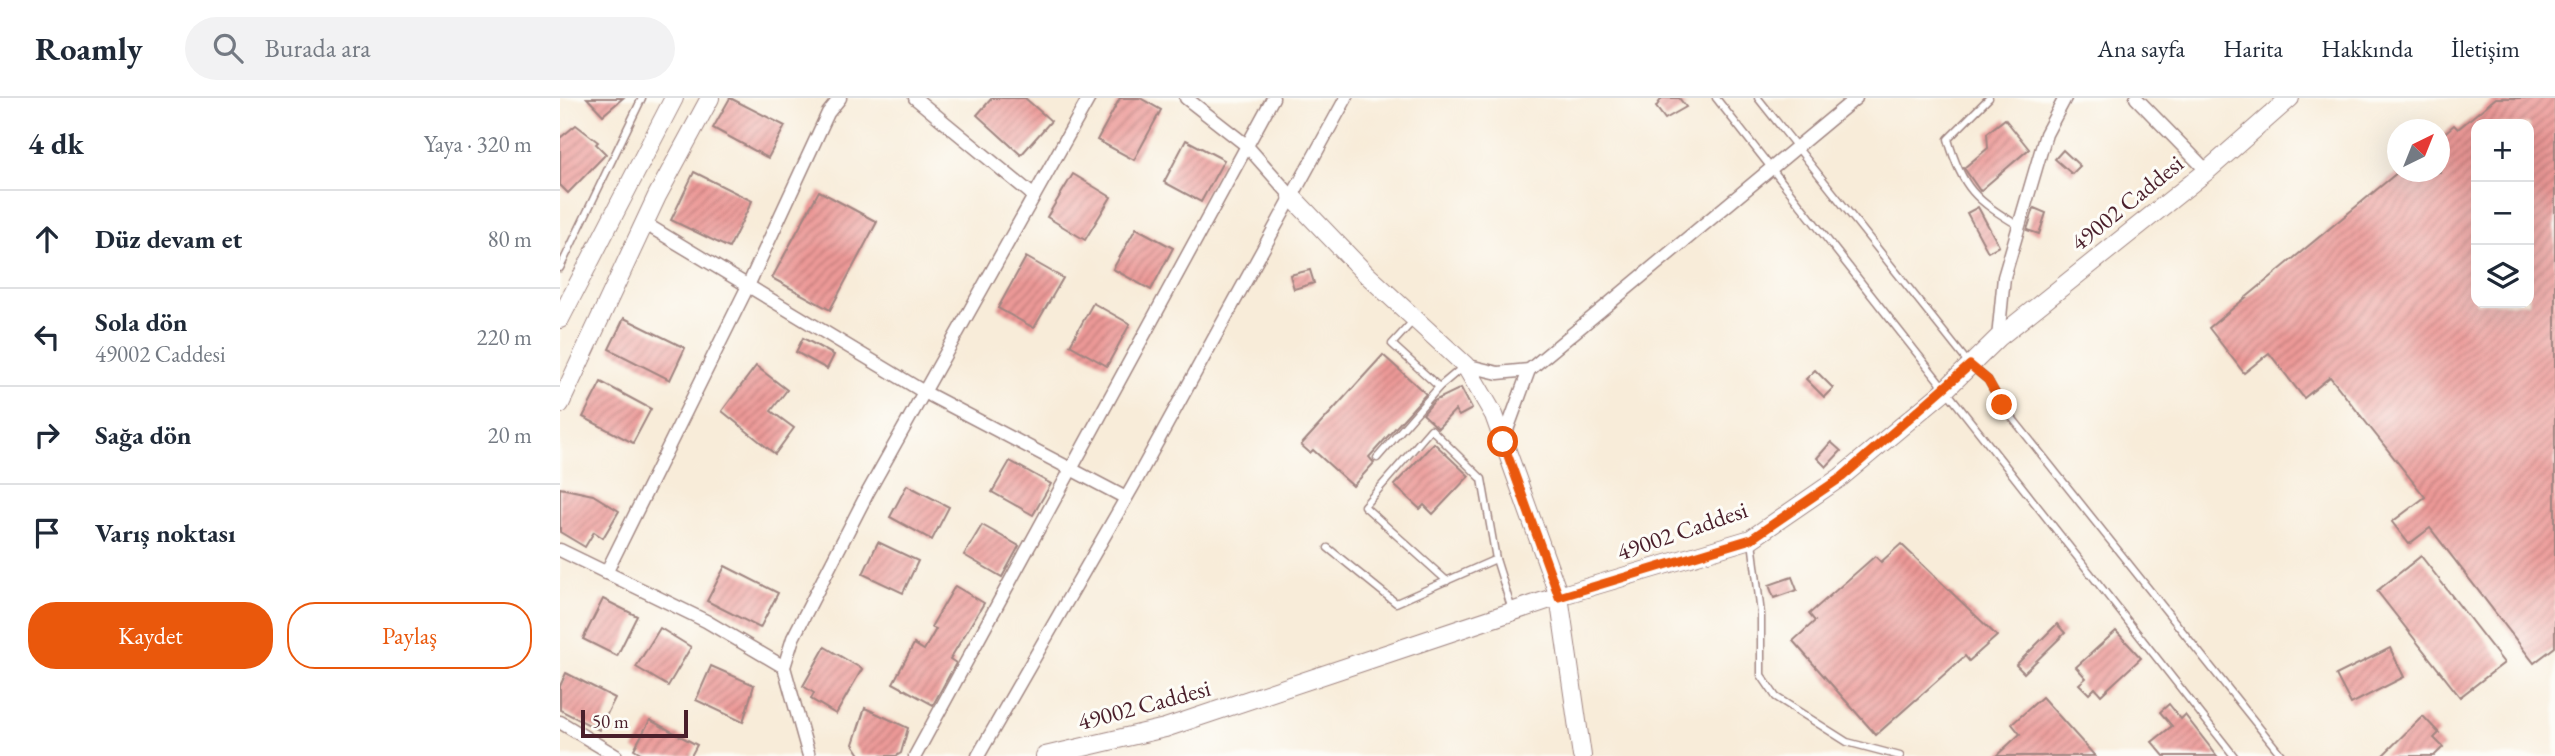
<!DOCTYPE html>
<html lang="tr">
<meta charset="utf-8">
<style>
body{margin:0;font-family:"EB Garamond",serif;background:#f2f2f3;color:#1f2937}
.controls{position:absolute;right:21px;top:21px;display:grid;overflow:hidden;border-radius:14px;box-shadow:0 7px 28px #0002}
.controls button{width:63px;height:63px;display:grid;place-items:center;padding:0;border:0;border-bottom:2px solid #e0e1e3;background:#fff;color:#1f2937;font:35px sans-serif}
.compass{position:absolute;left:1827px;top:21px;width:63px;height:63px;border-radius:50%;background:#fff;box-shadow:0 7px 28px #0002;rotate:43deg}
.scale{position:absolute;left:21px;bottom:18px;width:107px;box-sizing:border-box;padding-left:7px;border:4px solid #4a1f2b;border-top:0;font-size:19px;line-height:24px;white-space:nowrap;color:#4a1f2b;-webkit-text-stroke:5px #fdfcf7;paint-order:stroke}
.stop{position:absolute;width:21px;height:21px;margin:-16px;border:5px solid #ea580c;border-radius:50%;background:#fff}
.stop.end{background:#ea580c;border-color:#fff;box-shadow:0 2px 7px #0008}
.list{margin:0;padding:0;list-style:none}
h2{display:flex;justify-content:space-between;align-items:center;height:91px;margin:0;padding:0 28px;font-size:30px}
h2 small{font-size:23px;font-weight:400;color:#747a83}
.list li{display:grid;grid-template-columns:46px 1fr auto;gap:21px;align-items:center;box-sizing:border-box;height:98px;padding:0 28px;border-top:2px solid #e0e1e3}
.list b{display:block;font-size:26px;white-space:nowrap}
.list p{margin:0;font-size:23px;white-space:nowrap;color:#747a83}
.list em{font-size:23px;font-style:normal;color:#747a83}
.actions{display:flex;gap:14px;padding:21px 28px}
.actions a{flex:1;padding:16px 0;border:2px solid #ea580c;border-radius:28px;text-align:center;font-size:24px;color:#ea580c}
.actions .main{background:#ea580c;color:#fff}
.icon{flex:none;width:38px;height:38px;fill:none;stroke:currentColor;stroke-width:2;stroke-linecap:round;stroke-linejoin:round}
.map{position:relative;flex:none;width:1995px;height:658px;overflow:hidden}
header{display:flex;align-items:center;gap:42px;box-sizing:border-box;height:98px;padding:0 35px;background:#fff;border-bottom:2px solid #e0e1e3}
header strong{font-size:33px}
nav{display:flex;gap:38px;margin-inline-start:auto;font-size:24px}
.search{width:490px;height:63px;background:#f2f2f3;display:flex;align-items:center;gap:18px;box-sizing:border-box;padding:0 24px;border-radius:38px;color:#747a83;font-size:26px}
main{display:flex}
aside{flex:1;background:#fff}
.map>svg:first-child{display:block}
.building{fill:url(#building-hatch);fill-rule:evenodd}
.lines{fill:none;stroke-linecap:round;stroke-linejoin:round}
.lane-casing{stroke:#a18682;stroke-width:9}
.street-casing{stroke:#a18682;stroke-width:15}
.secondary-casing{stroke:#a18682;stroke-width:20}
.lane{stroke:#fff;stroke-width:6}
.street{stroke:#fff;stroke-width:12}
.secondary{stroke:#fff;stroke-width:18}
.route{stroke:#ea580c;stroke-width:9}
.labels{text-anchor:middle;stroke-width:6;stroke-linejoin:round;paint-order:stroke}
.street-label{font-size:24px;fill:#4a1f2b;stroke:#fdfcf7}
</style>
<header>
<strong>Roamly</strong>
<div class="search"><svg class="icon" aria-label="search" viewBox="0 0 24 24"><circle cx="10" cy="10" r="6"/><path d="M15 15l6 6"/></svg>Burada ara</div>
<nav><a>Ana sayfa</a><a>Harita</a><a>Hakkında</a><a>İletişim</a></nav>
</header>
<main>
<aside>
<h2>4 dk<small>Yaya · 320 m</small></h2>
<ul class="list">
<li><svg class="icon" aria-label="ahead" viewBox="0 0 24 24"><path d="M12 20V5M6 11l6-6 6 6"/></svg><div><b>Düz devam et</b></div><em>80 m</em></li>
<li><svg class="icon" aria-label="left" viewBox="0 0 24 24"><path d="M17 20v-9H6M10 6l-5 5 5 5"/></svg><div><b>Sola dön</b><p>49002 Caddesi</p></div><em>220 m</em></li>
<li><svg class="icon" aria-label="right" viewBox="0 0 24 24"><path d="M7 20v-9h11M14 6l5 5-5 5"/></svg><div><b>Sağa dön</b></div><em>20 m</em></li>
<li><svg class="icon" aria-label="arrive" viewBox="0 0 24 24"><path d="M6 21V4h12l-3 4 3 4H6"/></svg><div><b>Varış noktası</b></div></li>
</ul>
<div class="actions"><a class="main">Kaydet</a><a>Paylaş</a></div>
</aside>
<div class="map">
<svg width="1995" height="658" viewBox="0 0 1995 658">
<defs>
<pattern id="building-hatch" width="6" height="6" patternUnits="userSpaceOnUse" patternTransform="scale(1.75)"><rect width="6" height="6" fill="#ec9997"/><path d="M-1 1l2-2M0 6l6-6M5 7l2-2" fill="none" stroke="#c17c7b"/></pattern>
</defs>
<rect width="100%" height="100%" fill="#fdfcf7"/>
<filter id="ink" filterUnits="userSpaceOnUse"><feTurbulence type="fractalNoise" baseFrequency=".0143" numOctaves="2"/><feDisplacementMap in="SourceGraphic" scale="14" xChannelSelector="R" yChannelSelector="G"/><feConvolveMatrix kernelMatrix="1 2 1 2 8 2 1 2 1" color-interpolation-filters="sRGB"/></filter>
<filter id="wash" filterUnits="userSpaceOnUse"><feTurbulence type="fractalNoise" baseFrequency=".00686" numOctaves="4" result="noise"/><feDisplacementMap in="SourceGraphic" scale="28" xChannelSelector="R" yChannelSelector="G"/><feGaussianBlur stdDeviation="1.57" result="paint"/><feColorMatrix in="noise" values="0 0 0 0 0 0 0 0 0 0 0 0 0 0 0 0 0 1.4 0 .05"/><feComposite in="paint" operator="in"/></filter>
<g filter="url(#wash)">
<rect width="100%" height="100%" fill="#f8ecd9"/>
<g id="blocks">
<!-- building -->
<g class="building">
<path d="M 27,0 L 63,0 L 43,17 Z"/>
<path d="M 170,0 L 225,28 L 208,60 L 153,30 Z"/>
<path d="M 432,0 L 465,0 L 491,23 L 461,57 L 417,17 Z"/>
<path d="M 560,0 L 580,0 L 601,12 L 574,62 L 537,42 Z"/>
<path d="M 1102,0 L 1119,0 L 1126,9 L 1105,21 L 1096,9 Z"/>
<path d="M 1936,0 L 1995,0 L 1995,549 L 1974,565 L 1870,430 L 1849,446 L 1832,424 L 1865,399 L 1770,279 L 1744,300 L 1709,255 L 1684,275 L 1649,230 L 1838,74 L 1880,74 L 1880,39 L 1894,27 L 1898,31 ZM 1916,26 L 1969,26 L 1969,205 L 1916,205 Z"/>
<path d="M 1445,21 L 1469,51 L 1420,93 L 1404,70 L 1428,50 L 1427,35 Z"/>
<path d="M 16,27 L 38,44 L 36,46 L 46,56 L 8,95 L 0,87 L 0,40 Z"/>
<path d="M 626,42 L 664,62 L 641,104 L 604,84 Z"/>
<path d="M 1503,52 L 1520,68 L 1512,76 L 1495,61 Z"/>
<path d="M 134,74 L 192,103 L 169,150 L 111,122 Z"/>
<path d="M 513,76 L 551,99 L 525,142 L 487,119 Z"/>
<path d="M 259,93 L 317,124 L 270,212 L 212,180 Z"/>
<path d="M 1418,109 L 1439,148 L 1428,154 L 1407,115 Z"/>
<path d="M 1474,110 L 1486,115 L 1479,136 L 1467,132 Z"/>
<path d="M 576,130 L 613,150 L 591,192 L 553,171 Z"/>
<path d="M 466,159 L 503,180 L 474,230 L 438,210 Z"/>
<path d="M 750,172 L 754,185 L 734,191 L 730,177 Z"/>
<path d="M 533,205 L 570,226 L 547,268 L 510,247 Z"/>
<path d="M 64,220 L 125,250 L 110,282 L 49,251 Z"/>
<path d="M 243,240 L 274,257 L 267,271 L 236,254 Z"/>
<path d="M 823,257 L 866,296 L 809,359 L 814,365 L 793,388 L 753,352 L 750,355 L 741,347 Z"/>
<path d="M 196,268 L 227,292 L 211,313 L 234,330 L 215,356 L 162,313 Z"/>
<path d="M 1255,272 L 1273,290 L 1264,299 L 1246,281 Z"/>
<path d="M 41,284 L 91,311 L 73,345 L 23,319 Z"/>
<path d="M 901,290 L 912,311 L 899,318 L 895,312 L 878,330 L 863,316 L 874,303 Z"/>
<path d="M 1271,344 L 1281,353 L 1266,369 L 1257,360 Z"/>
<path d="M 874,345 L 909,378 L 873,416 L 864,407 L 860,411 L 834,387 Z"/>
<path d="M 450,363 L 491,386 L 473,417 L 432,394 Z"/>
<path d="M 347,387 L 389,409 L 372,442 L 330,419 Z"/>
<path d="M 0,390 L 33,397 L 59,413 L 43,440 L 34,434 L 25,449 L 0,434 Z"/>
<path d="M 422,427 L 459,448 L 442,479 L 404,457 Z"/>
<path d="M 318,444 L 358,463 L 343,495 L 303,476 Z"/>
<path d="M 1341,446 L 1437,538 L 1409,563 L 1405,558 L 1316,637 L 1233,543 L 1255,523 L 1249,516 L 1315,458 L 1321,464 Z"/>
<path d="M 1861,458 L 1944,565 L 1900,599 L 1817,493 Z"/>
<path d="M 165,468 L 218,495 L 200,530 L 147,503 Z"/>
<path d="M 1232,479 L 1237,492 L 1214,500 L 1209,487 Z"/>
<path d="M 395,488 L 424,505 L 390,561 L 396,565 L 373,607 L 333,585 L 354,546 L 364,552 L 376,531 L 371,529 Z"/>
<path d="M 43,501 L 77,518 L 57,558 L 23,541 Z"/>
<path d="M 1497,526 L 1505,535 L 1464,575 L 1456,567 Z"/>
<path d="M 100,530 L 131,549 L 108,588 L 76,569 Z"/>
<path d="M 1556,533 L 1581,560 L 1541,597 L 1535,590 L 1529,596 L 1519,586 L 1526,580 L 1516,569 Z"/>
<path d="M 265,549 L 302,571 L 276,616 L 251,601 L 254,595 L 243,588 Z"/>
<path d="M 1830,550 L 1844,579 L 1791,606 L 1776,577 Z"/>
<path d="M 151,568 L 194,587 L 183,624 L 136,602 Z"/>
<path d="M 6,575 L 55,600 L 39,632 L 0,612 L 0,588 Z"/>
<path d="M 1482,599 L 1535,658 L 1436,658 L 1460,636 L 1452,626 Z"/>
<path d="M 1609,606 L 1621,621 L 1625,617 L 1657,658 L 1604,658 L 1592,644 L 1612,628 L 1600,614 Z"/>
<path d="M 305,610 L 348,630 L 341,655 L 336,658 L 301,658 L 293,646 Z"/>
<path d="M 1863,618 L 1879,635 L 1874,640 L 1883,649 L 1874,658 L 1822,658 Z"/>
<path d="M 90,622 L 137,647 L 131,658 L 86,658 L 74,651 Z"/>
</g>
</g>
</g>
<g filter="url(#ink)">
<use href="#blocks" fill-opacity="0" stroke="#a18682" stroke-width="2"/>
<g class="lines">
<defs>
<g id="lane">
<path d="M 1156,0 L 1674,658"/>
<path d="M 1198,0 L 1410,267 L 1428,282 L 1442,307 L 1722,658"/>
<path d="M 1429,0 L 1388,41 C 1402,91 1416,102 1459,128"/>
<path d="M 0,170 L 82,0"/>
<path d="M 854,222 L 832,246 L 879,289 L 904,268"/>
<path d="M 817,360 L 879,289"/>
<path d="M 1192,443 L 1201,516 L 1201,577 L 1216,599 L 1287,644 L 1340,658"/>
<path d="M 768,450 L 836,505 L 936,461"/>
<path d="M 887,483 L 804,408 L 871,331 L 922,381 L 936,461 L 952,512"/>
</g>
<g id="street">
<path d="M 355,0 L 474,98"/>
<path d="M 626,0 L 686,47 L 732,99"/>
<path d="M 1576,0 L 1647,73"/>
<path d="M 84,125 L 364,294 L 566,400"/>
<path d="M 1438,240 L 1444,179 L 1486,36 L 1505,0"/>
<path d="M 905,267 L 938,275 L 969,272 L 1296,0"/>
<path d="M 943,343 L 969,272"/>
<path d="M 0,452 L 146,523 L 224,569"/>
<path d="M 46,475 L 187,190 L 268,15 L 280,0"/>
<path d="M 0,624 L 56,658"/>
<path d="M 249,658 L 224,569 L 233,540 L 308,394 L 529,0"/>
<path d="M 355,658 L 713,0"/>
<path d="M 418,658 L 573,388 L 786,0"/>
</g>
<g id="secondary">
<path d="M 732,99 L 804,174 L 905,267 L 934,317 L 999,498 L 1022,658"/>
<path d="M 0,221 L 114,0"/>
<path d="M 0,306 L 97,98 L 150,0"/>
<path d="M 485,658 L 605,630 L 999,498 L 1191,441 L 1281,379 L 1384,293 L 1438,240 L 1647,73 L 1730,0"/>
</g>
</defs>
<!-- lane casing -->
<use href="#lane" class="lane-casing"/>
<!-- street casing -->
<use href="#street" class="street-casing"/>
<!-- secondary casing -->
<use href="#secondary" class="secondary-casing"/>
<!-- lane -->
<use href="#lane" class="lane"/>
<!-- street -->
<use href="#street" class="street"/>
<!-- secondary -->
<use href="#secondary" class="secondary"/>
</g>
</g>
<g class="lines" filter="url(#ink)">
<!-- route -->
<path class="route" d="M 943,344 L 999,499 L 1191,441 L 1282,379 L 1410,267 L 1428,282 L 1442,307"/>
</g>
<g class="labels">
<!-- street labels -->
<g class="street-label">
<text transform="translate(1567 105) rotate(-39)" y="8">49002 Caddesi</text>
<text transform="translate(1122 433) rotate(-19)" y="8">49002 Caddesi</text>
<text transform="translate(584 607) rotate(-15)" y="8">49002 Caddesi</text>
</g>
</g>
</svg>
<div class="controls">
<button>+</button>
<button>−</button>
<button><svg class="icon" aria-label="layers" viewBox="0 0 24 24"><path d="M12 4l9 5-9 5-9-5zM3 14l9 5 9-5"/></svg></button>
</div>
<svg class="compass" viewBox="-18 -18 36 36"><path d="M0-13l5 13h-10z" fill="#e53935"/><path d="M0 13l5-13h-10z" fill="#747a83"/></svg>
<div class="scale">50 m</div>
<div class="stop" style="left:943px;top:344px"></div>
<div class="stop end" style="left:1442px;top:307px"></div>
</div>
</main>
